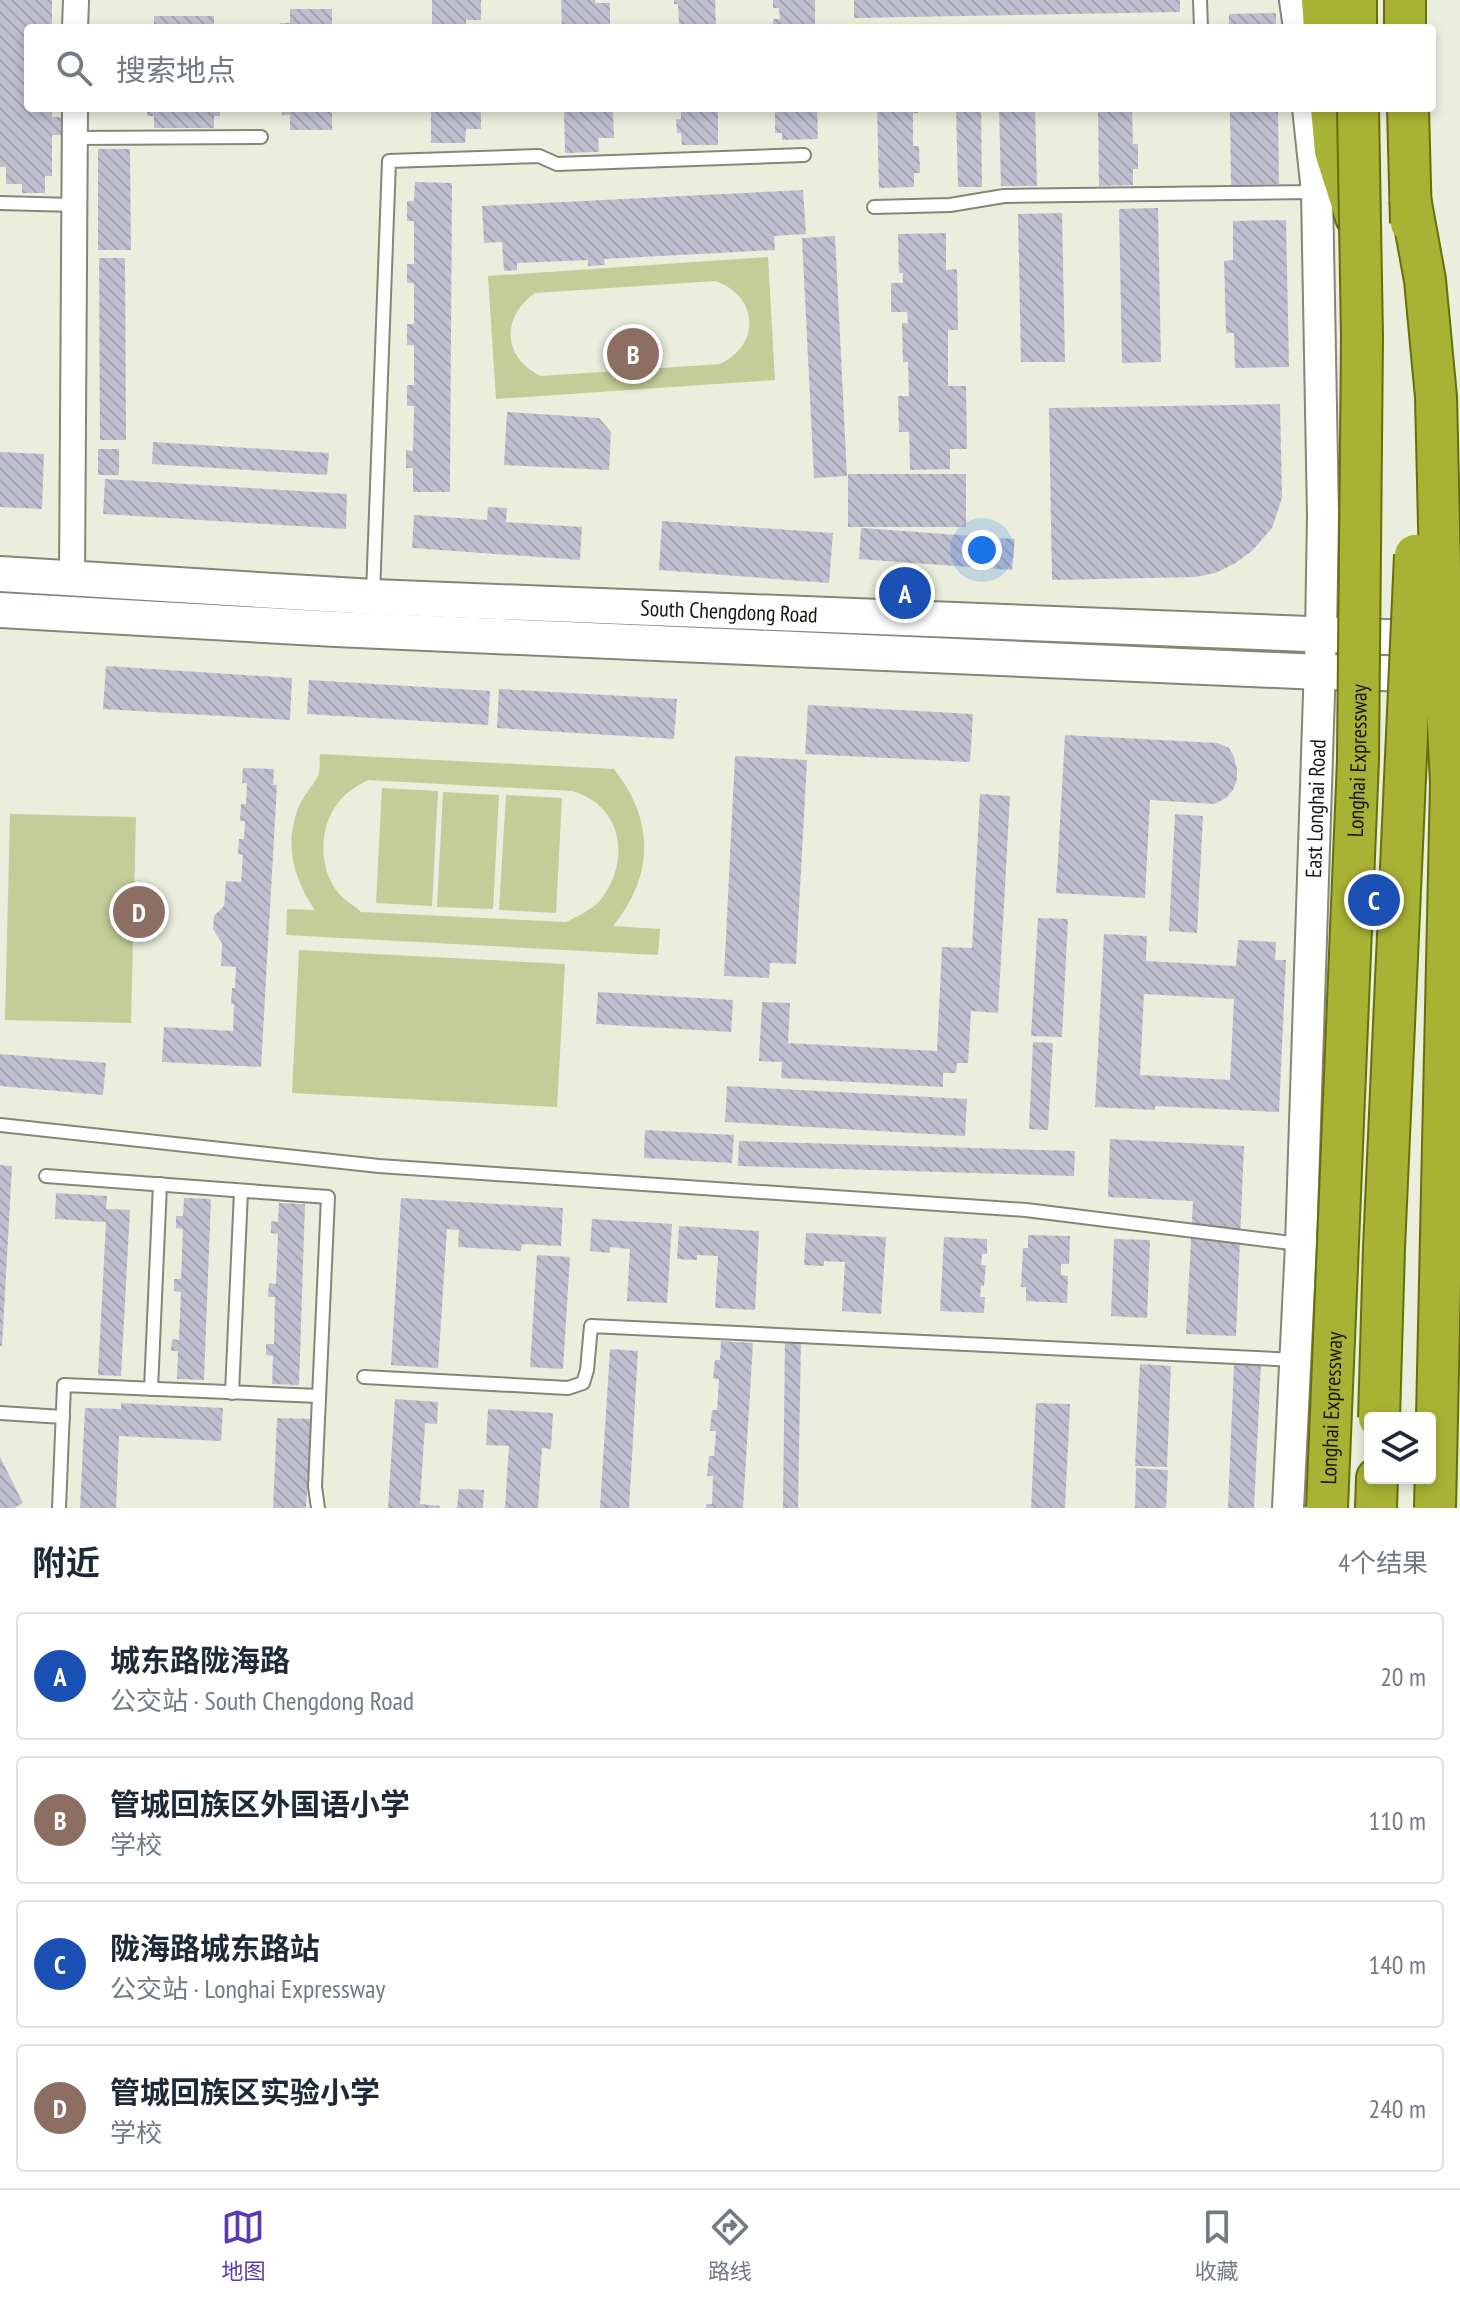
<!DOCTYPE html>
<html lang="zh">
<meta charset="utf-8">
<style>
body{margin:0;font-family:"PT Sans Narrow","Noto Sans SC",sans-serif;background:#f6f6f7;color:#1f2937}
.controls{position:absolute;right:24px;bottom:24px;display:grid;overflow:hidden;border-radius:8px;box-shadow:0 4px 12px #0003}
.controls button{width:72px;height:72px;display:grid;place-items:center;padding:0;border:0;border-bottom:2px solid #e0e1e3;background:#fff;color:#1f2937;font:40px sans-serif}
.you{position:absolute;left:982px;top:550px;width:28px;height:28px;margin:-20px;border:6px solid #fff;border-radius:50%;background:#1a73e8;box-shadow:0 0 0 12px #1a73e833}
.badge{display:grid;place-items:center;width:52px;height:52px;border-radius:50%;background:#5a3ab2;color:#fff;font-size:26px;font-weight:700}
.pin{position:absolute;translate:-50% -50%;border:4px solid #fff;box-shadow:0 2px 8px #0006}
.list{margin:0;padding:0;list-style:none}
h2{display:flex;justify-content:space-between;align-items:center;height:104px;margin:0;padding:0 32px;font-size:34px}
h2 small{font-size:26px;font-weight:400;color:#747a83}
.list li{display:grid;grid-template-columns:52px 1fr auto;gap:24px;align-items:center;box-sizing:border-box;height:128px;margin:0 16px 16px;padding:0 16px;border:2px solid #e0e1e3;border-radius:8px}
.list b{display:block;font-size:30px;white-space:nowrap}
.list p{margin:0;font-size:26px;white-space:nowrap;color:#747a83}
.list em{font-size:26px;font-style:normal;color:#747a83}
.icon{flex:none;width:44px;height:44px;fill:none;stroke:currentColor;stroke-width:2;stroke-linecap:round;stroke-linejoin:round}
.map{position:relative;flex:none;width:1460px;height:1508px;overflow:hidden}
.search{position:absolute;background:#fff;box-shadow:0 4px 12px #0003;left:24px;right:24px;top:24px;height:88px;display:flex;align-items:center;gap:20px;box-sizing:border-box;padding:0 28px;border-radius:8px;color:#747a83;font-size:30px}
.sheet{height:680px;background:#fff}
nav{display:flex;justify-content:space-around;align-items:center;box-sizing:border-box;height:112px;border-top:2px solid #e0e1e3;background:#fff;font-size:22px;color:#747a83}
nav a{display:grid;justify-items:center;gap:4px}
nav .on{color:#5a3ab2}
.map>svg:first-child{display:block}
.green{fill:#c4cc98;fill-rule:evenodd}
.building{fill:url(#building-back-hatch);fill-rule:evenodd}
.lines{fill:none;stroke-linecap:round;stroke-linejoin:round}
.service-casing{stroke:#848677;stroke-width:16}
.minor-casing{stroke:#848677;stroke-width:28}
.tertiary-casing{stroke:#848677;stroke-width:34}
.secondary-casing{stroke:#848677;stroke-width:38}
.trunk-casing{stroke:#676f07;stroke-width:44}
.service{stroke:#fff;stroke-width:12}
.minor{stroke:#fff;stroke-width:24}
.tertiary{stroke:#fff;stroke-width:30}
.secondary{stroke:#fff;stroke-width:34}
.trunk{stroke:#a8b234;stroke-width:40}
.trunk-bridge-casing{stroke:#676f07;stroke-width:44;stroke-linecap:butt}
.trunk-bridge{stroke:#a8b234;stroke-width:40}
.labels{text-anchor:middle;stroke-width:8;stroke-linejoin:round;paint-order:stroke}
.street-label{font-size:22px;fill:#151610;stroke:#ebeedc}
</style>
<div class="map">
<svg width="1460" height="1508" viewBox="0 0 1460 1508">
<defs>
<pattern id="building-back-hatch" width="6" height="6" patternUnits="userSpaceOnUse" patternTransform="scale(2)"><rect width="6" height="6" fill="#c0bfd0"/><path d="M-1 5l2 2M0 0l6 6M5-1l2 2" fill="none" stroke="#a4a3b2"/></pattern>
</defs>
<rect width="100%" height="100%" fill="#ebeedc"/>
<!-- green -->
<g class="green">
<path d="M 768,257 L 775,380 L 496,399 L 488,276 ZM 715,281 C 759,296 761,344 720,364 L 541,376 C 502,357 501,317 535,293 Z"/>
<path d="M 320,754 L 614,769 C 655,821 654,875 613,926 L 660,929 L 658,955 L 286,935 L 287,909 L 315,910 C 293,878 283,842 300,804 C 304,795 312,787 317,778 C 321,772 319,761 320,754 ZM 368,780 L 572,791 C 622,805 631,859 602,898 C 594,909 578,916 566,922 L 361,912 C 355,906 347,902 341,896 C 318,872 318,828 338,803 C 346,792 357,786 368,780 Z"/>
<path d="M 382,788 L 438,791 L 432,906 L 376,903 Z"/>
<path d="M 443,792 L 499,795 L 493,909 L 437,907 Z"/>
<path d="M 506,795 L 562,798 L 556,913 L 499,910 Z"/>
<path d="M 10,814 L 136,817 L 131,1023 L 5,1020 Z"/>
<path d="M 299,950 L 565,964 L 557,1107 L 292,1093 Z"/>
</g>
<!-- building -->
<g class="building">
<path d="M 0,0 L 52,0 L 52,24 L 61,24 L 61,28 L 28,28 L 28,108 L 52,108 L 52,117 L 61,117 L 61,135 L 52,135 L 52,176 L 45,176 L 45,193 L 22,193 L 22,184 L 6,184 L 6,167 L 0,167 Z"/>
<path d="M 432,0 L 481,0 L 481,20 L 466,20 L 466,28 L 432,28 Z"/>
<path d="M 561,0 L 595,0 L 595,3 L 610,3 L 610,28 L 562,28 Z"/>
<path d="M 674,0 L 715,0 L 716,28 L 674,28 L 674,24 L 679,24 L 678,4 L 674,4 Z"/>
<path d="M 773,0 L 815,0 L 815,28 L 773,28 L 773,19 L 780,19 L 779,8 L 773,8 Z"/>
<path d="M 854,0 L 1180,0 L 1180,12 L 854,18 Z"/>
<path d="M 290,9 L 332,9 L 332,28 L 280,28 L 280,23 L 290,23 Z"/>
<path d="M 1276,13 L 1276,28 L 1229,28 L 1229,14 Z"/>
<rect x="154" y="16" width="60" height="12"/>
<path d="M 147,108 L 220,108 L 220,116 L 214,116 L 214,128 L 154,128 L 154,116 L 147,116 Z"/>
<path d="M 282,108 L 332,108 L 332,130 L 290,130 L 290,115 L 282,115 Z"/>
<path d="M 431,108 L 481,108 L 481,129 L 466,129 L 465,143 L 431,143 Z"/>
<path d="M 564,108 L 598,108 L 598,112 L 613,111 L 614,138 L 598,138 L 599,152 L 565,153 Z"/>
<path d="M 681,108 L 718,108 L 718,145 L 682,145 L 681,133 L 677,133 L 676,119 L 681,119 Z"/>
<path d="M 782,108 L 817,108 L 818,139 L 782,140 L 782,133 L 775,133 L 775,112 L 782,112 Z"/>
<path d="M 877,108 L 918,108 L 918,113 L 913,113 L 913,146 L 919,146 L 920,173 L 914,173 L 914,187 L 879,188 Z"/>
<path d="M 956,108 L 981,108 L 982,187 L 958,187 Z"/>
<path d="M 999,108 L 1035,108 L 1037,186 L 1001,186 Z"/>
<path d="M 1098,108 L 1132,108 L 1133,144 L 1138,144 L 1138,169 L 1133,169 L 1133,185 L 1099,186 Z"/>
<path d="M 1230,108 L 1278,108 L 1279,184 L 1231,185 Z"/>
<path d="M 98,149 L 130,149 L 131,250 L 98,250 Z"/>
<path d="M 415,182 L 452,183 L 450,492 L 413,492 L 413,468 L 406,468 L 406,450 L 413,451 L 414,406 L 407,406 L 407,385 L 414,385 L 414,345 L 407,345 L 407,324 L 414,324 L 414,283 L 407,283 L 407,264 L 414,264 L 414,221 L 407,221 L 407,201 L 414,201 Z"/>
<path d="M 803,190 L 806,234 L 774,236 L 775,250 L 604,259 L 605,265 L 588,266 L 588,260 L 517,263 L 517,270 L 504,271 L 502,242 L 484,243 L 482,206 Z"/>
<path d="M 1158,208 L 1161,362 L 1122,363 L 1119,209 Z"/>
<path d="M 1062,213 L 1065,362 L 1021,362 L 1018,214 Z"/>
<path d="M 1286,220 L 1289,367 L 1235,368 L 1234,333 L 1226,333 L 1224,261 L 1233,260 L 1233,221 Z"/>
<path d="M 946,233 L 946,270 L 957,269 L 958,330 L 948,330 L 948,386 L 966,386 L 967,449 L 950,449 L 950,469 L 910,470 L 909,432 L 899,432 L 898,396 L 909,396 L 908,362 L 903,362 L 902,323 L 908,323 L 907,312 L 891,312 L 891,283 L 903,283 L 903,273 L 899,273 L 898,234 Z"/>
<path d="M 835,236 L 847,476 L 814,478 L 802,238 Z"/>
<path d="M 99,258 L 125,258 L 126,440 L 100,440 Z"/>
<path d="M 1280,404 L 1282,498 L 1272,528 L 1252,551 L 1234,564 L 1215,573 L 1196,577 L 1052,580 L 1049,408 Z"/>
<path d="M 507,412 L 599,418 L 611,432 L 609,470 L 504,465 Z"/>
<path d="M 153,442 L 329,453 L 327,475 L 152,464 Z"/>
<rect x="98" y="449" width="21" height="26"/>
<path d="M 0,452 L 44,454 L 42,509 L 0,507 Z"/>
<rect x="848" y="474" width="118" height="53"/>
<path d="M 105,479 L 347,494 L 346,529 L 103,514 Z"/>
<path d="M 488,507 L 507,508 L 506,522 L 582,527 L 580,560 L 412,548 L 414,515 L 487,520 Z"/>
<path d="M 662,521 L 833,533 L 829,583 L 659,570 Z"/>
<path d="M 861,528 L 1015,539 L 1012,570 L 859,559 Z"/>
<path d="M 106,666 L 292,678 L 290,720 L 103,709 Z"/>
<path d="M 309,680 L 490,691 L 488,725 L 307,714 Z"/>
<path d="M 499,689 L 677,699 L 674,739 L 497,728 Z"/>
<path d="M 808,705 L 973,714 L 970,762 L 805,754 Z"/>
<path d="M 1065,735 L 1218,743 L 1229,748 L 1234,757 L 1237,769 L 1237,779 L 1233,790 L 1226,798 L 1214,804 L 1150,800 L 1145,898 L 1056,893 Z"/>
<path d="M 735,756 L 807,760 L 796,964 L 770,963 L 769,978 L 724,976 Z"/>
<path d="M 243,768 L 274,769 L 273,785 L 277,785 L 261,1067 L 162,1062 L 164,1027 L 233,1031 L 234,1004 L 231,1004 L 232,988 L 235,988 L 236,967 L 221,966 L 222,943 L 213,929 L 214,916 L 224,906 L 226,881 L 241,882 L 243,855 L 238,854 L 239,839 L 244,839 L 245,821 L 240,821 L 241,804 L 246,804 L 247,783 L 242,783 Z"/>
<path d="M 980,794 L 1010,796 L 998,1013 L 971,1011 L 968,1063 L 957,1063 L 956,1073 L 943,1073 L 943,1087 L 781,1078 L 782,1062 L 759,1061 L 762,1002 L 790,1003 L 788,1043 L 937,1051 L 942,947 L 972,948 Z"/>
<path d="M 1175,814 L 1203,816 L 1197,933 L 1169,931 Z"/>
<path d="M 1038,918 L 1068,919 L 1062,1037 L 1031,1036 Z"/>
<path d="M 1104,934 L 1147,936 L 1146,961 L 1236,966 L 1238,940 L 1276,942 L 1275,960 L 1286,960 L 1279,1112 L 1155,1106 L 1155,1110 L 1095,1107 ZM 1144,994 L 1234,999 L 1230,1080 L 1140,1075 Z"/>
<path d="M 598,992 L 733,1000 L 731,1032 L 596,1024 Z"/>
<path d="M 1033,1042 L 1053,1043 L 1048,1130 L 1029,1129 Z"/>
<path d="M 0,1054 L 106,1063 L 103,1095 L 0,1086 Z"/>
<path d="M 727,1086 L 967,1099 L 965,1136 L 725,1122 Z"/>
<path d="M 645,1130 L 734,1135 L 732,1163 L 644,1158 Z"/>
<path d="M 1110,1139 L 1244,1146 L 1236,1336 L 1186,1334 L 1193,1201 L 1108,1197 Z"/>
<path d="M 739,1141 L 1075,1151 L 1074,1176 L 738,1166 Z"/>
<path d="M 0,1165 L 12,1166 L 2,1346 L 0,1346 Z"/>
<path d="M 56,1193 L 107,1196 L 106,1209 L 130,1210 L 121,1376 L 98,1375 L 106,1222 L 55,1219 Z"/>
<path d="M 184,1198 L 211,1199 L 204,1380 L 177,1379 L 178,1351 L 171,1351 L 172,1339 L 179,1340 L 181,1292 L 174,1291 L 174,1279 L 181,1279 L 183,1229 L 176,1228 L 176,1216 L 183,1216 Z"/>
<path d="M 401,1198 L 563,1208 L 561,1246 L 522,1244 L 521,1251 L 458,1247 L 459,1230 L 447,1229 L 438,1368 L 391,1365 Z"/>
<path d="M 279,1203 L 305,1204 L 299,1385 L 272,1384 L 273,1356 L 266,1355 L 266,1344 L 274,1344 L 275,1297 L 268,1297 L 269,1283 L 276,1284 L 278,1234 L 271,1233 L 271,1221 L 278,1222 Z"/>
<path d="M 592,1219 L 672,1224 L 667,1303 L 627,1301 L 630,1249 L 610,1247 L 610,1253 L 590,1251 Z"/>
<path d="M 679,1226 L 759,1231 L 755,1310 L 715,1308 L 718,1256 L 697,1255 L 697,1260 L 677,1259 Z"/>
<path d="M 806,1233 L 886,1237 L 881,1314 L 842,1311 L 845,1262 L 824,1261 L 824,1266 L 804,1265 Z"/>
<path d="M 1028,1235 L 1070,1236 L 1069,1264 L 1061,1264 L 1061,1275 L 1068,1276 L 1067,1303 L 1026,1301 L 1026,1287 L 1021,1287 L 1023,1248 L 1028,1248 Z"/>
<path d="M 944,1237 L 987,1239 L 987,1254 L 982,1254 L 981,1265 L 986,1265 L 984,1286 L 981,1286 L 980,1297 L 985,1297 L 984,1313 L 940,1311 Z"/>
<path d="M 1114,1239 L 1150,1240 L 1147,1318 L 1111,1316 Z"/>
<path d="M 537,1255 L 570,1257 L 563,1369 L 530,1367 Z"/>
<path d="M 785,1340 L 801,1340 L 798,1508 L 783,1508 Z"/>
<path d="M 721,1341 L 753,1343 L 743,1508 L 706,1508 L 706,1504 L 712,1504 L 713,1476 L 707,1476 L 709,1456 L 714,1456 L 716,1431 L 710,1431 L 712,1410 L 717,1410 L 719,1379 L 713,1379 L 715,1360 L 720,1360 Z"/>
<path d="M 610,1349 L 638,1351 L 629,1508 L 600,1508 Z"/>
<path d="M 1234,1363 L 1261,1364 L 1254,1508 L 1228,1508 Z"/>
<path d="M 1140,1364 L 1171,1366 L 1167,1467 L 1135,1466 Z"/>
<path d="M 395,1399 L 438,1402 L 437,1424 L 425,1423 L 420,1504 L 440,1506 L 439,1508 L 388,1508 Z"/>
<path d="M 121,1403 L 223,1408 L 221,1441 L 119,1436 L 116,1508 L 80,1508 L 85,1408 L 121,1409 Z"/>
<path d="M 1036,1403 L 1070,1404 L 1065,1508 L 1031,1508 Z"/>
<path d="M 488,1409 L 553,1413 L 551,1449 L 542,1448 L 538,1508 L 505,1508 L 509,1446 L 486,1445 Z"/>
<path d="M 277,1418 L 311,1419 L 306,1508 L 273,1508 Z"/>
<path d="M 0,1457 L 23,1503 L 14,1508 L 0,1508 Z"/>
<path d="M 1136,1468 L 1168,1470 L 1166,1508 L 1135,1508 Z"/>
<path d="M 459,1489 L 484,1490 L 483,1508 L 457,1508 Z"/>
</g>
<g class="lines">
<defs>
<g id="service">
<path d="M 1200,0 L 1201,28"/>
<path d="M 75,138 L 261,137"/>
<path d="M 0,203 L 74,205"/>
<path d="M 874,207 L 950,205 L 1004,196 L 1317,192"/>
<path d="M 373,594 L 389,161 L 539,156 L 557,164 L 804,155"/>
<path d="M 0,1125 L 379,1166 L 1026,1210 L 1299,1244"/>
<path d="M 46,1176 L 328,1197 L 315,1487 L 318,1508"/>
<path d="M 364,1377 L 568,1388 L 583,1383 L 587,1370 L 591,1326 L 1296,1360"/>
<path d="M 151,1389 L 160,1184"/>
<path d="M 232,1393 L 241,1191"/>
<path d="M 0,1413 L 63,1417"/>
<path d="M 59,1508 L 64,1385 L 319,1396"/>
</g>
<g id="minor">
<path d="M 75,28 L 76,0"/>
<path d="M 72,578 L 75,108"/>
</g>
<g id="tertiary">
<path d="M 1295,0 L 1299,28"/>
<path id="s1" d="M 1288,1508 L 1301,1245 L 1321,633 L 1323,516 L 1317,192 L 1308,108"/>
</g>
<g id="secondary">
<path id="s2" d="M 0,574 L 373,597 L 1436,639"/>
<path d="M 0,610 L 336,629 L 1319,672 L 1434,674"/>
</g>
<g id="trunk">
<path d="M 1322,0 L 1324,28"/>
<path d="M 1356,0 L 1356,28"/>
<path d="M 1405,0 L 1405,28"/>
<path d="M 1331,108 L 1335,151 L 1356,217"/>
<path d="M 1376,1508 L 1377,1478"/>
</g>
</defs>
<!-- service casing -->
<use href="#service" class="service-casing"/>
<!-- minor casing -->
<use href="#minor" class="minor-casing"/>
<!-- tertiary casing -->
<use href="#tertiary" class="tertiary-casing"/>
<!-- secondary casing -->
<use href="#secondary" class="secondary-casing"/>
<!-- trunk casing -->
<use href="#trunk" class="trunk-casing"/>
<!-- service -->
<use href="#service" class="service"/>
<!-- minor -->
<use href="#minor" class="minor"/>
<!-- tertiary -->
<use href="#tertiary" class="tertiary"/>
<!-- secondary -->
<use href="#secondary" class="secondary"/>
<!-- trunk -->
<use href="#trunk" class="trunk"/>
<defs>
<g id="trunk-bridge">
<path d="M 1408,108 L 1411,223"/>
<path d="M 1410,198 L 1425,280 L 1436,397 L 1440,567 L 1451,783 L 1435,1508"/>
<path d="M 1379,1418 L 1384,1248 L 1415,555"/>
<path id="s3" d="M 1327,1508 L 1358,760 L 1362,337 L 1358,108"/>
</g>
</defs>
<!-- trunk-bridge casing -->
<use href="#trunk-bridge" class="trunk-bridge-casing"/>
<!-- trunk-bridge -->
<use href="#trunk-bridge" class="trunk-bridge"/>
</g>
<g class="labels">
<!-- street labels -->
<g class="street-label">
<text dy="8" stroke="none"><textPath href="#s2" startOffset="730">South Chengdong Road</textPath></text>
<text dy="8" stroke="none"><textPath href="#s3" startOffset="748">Longhai Expressway</textPath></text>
<text dy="8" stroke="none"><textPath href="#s1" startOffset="700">East Longhai Road</textPath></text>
<text dy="8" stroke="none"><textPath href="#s3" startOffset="100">Longhai Expressway</textPath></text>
</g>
</g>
</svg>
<div class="controls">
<button><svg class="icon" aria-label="layers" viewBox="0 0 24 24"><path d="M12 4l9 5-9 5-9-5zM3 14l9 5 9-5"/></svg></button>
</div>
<div class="you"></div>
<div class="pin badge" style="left:905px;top:593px;background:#1a4fb4">A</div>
<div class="pin badge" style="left:633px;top:354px;background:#8d6e63">B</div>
<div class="pin badge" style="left:1374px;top:900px;background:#1a4fb4">C</div>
<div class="pin badge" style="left:139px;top:912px;background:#8d6e63">D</div>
<div class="search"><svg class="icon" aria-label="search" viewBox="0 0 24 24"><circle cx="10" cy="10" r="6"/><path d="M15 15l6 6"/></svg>搜索地点</div>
</div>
<section class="sheet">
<h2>附近<small>4个结果</small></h2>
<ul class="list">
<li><span class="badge" style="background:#1a4fb4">A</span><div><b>城东路陇海路</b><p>公交站 · South Chengdong Road</p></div><em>20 m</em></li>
<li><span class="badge" style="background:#8d6e63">B</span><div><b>管城回族区外国语小学</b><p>学校</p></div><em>110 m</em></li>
<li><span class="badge" style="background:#1a4fb4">C</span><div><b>陇海路城东路站</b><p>公交站 · Longhai Expressway</p></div><em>140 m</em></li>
<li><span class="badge" style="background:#8d6e63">D</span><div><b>管城回族区实验小学</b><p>学校</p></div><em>240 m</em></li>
</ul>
</section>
<nav>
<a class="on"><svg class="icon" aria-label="map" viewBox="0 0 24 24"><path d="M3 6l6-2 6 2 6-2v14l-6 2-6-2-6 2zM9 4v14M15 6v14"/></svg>地图</a>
<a><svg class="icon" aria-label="directions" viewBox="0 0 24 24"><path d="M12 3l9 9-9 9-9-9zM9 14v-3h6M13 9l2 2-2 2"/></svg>路线</a>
<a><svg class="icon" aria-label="saved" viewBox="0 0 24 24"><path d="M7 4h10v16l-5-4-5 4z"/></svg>收藏</a>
</nav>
